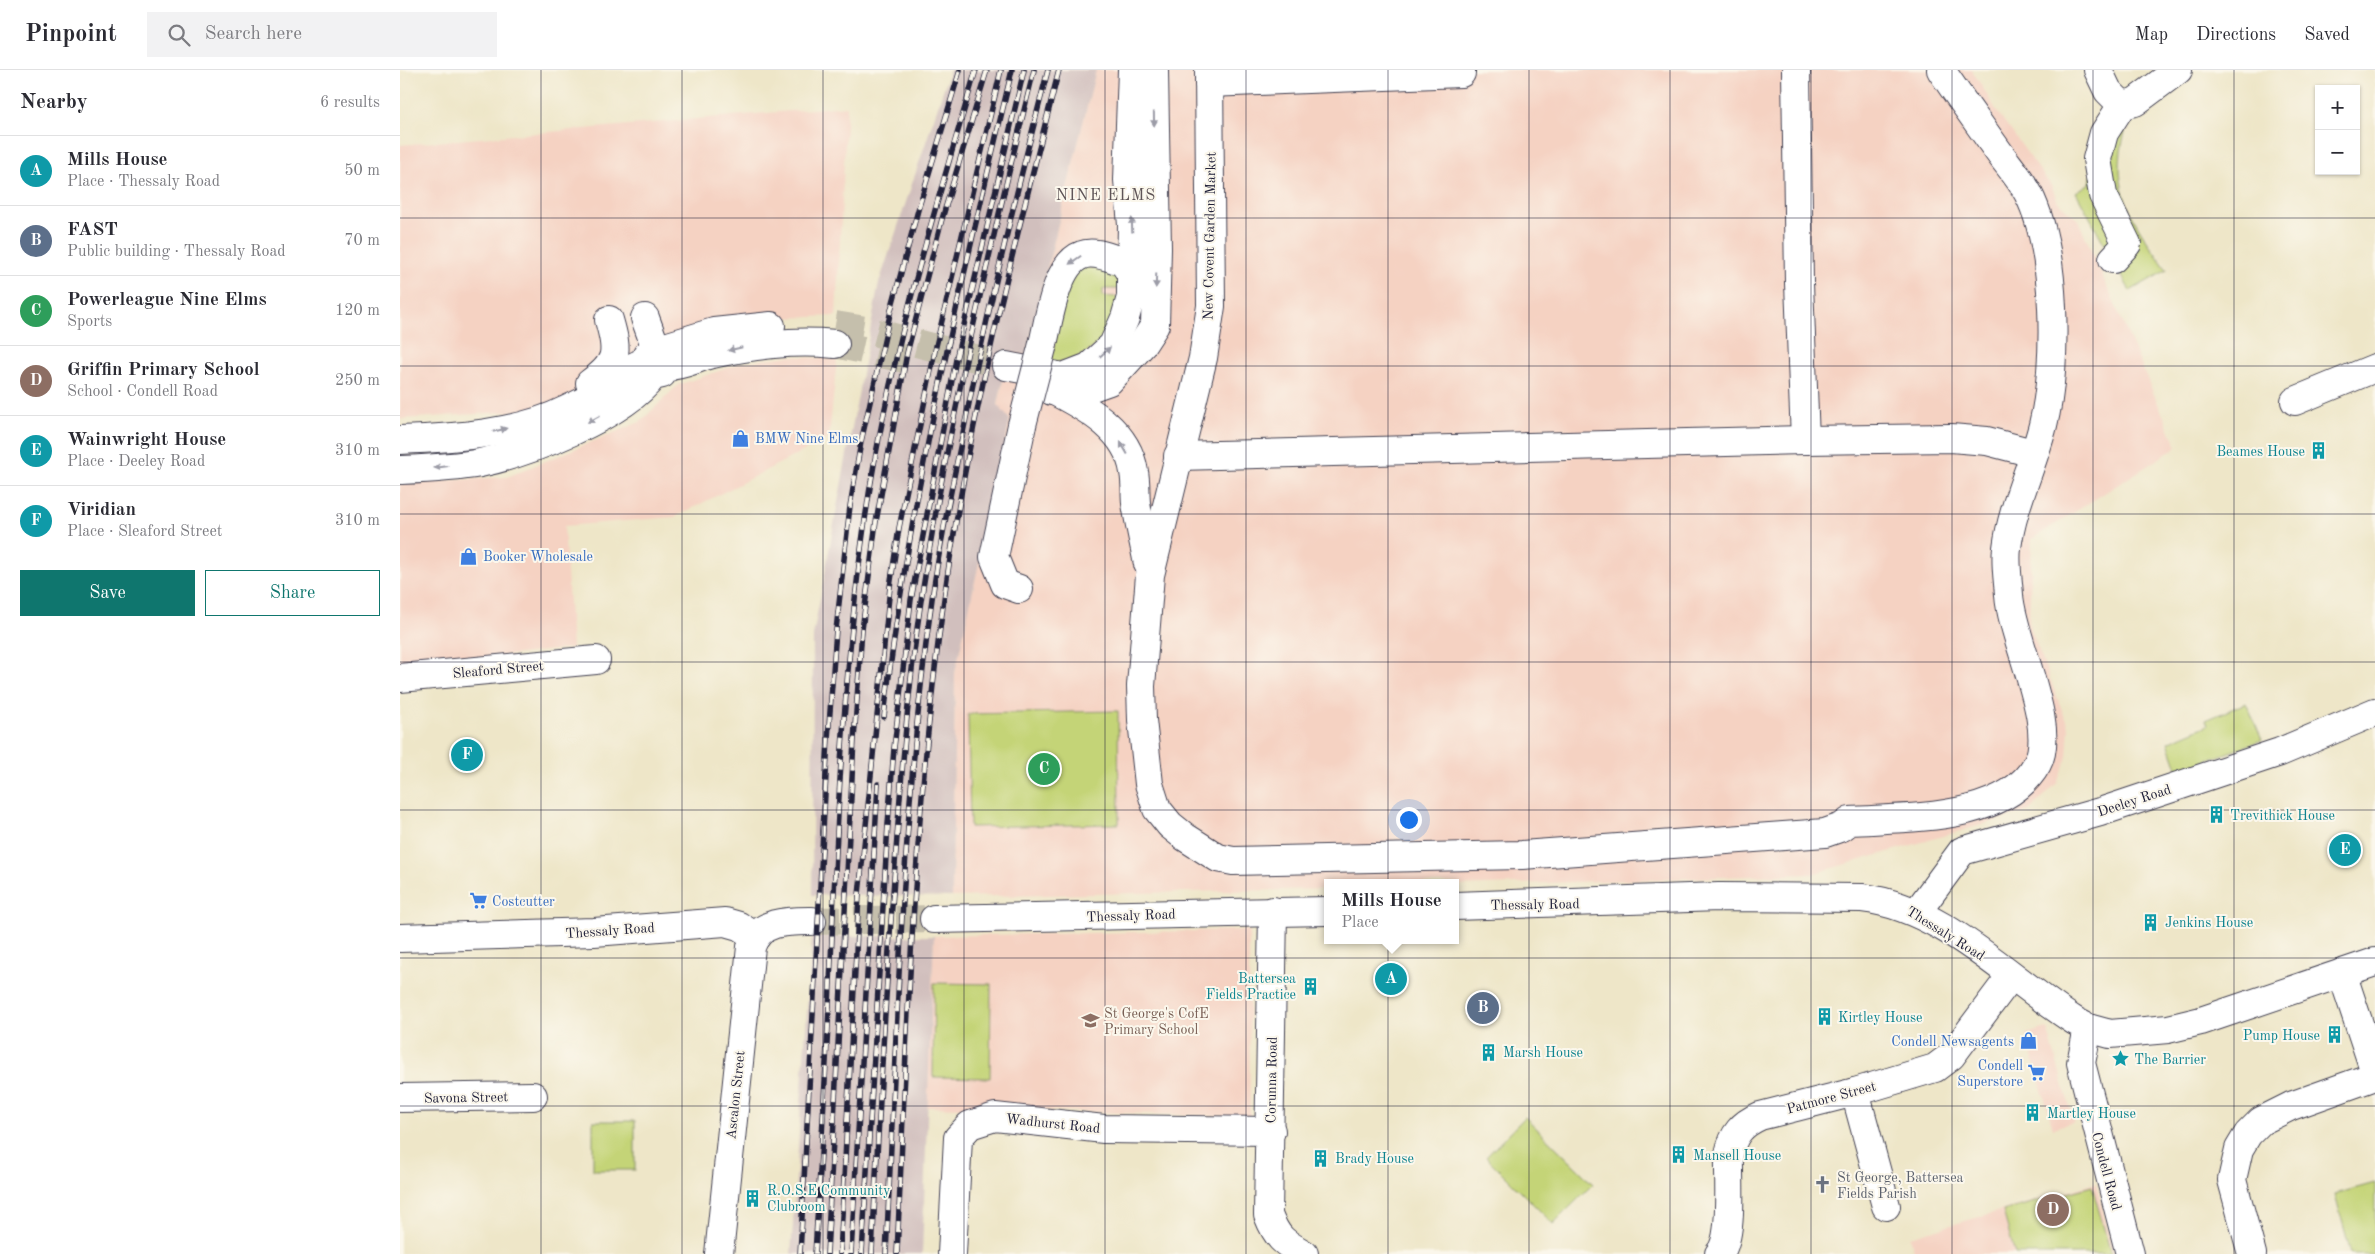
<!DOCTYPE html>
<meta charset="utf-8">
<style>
body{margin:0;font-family:"Old Standard TT",serif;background:#f2f2f3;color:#2b2b33}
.controls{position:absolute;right:15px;top:15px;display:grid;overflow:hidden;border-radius:0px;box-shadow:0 1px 4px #0004}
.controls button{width:45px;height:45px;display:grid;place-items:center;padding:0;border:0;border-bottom:1px solid #e1e1e2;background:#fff;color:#2b2b33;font:25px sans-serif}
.you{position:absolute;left:1008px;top:749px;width:18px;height:18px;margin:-12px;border:4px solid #fff;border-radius:50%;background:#1a73e8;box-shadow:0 0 0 8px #1a73e833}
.badge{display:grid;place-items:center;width:32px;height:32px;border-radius:50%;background:#0f766e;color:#fff;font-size:16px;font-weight:700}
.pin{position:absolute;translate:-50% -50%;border:2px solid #fff;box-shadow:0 1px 5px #0006}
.popup{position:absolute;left:924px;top:809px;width:135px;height:65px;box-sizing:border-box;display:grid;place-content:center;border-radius:0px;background:#fff;filter:drop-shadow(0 1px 4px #0005);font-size:16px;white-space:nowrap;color:#7c7c81}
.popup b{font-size:19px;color:#2b2b33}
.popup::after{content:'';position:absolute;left:50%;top:100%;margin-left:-10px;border:10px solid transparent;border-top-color:#fff}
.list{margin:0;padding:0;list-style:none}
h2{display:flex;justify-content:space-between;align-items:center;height:65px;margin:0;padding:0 20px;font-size:21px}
h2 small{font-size:16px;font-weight:400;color:#7c7c81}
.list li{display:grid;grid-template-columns:32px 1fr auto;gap:15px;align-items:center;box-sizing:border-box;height:70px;padding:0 20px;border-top:1px solid #e1e1e2}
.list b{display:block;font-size:19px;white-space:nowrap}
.list p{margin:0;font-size:16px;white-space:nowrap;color:#7c7c81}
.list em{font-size:16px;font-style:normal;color:#7c7c81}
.actions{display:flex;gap:10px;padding:15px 20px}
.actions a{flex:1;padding:11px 0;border:1px solid #0f766e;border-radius:0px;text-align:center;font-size:18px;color:#0f766e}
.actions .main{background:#0f766e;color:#fff}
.icon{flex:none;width:28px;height:28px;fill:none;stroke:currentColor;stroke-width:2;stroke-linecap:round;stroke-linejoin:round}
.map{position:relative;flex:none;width:1975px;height:1184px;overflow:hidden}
header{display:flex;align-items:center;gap:30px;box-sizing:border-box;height:70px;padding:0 25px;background:#fff;border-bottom:1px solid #e1e1e2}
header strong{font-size:24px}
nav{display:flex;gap:28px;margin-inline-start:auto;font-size:18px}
.search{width:350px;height:45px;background:#f2f2f3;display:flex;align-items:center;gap:12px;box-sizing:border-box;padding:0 18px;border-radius:0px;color:#7c7c81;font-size:19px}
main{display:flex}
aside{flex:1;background:#fff}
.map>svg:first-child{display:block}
.built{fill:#f5d2c2}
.industrial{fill:#d1bfbd}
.green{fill:#c4d477;stroke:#737b59}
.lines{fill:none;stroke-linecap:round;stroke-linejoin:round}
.minor-tunnel{stroke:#c5bfac;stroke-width:28;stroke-dasharray:28 14;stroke-linecap:butt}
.minor-casing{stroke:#413f50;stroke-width:30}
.minor{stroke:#fff;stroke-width:28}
.rail-casing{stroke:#22223b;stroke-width:5.5}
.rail{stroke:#fbf7ec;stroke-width:4;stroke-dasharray:11;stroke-linecap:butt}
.minor-bridge-casing{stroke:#413f50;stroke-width:30;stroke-linecap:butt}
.minor-bridge{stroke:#fff;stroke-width:28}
.oneway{fill:#9c9ca7}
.grid{fill:none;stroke:#22223b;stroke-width:1;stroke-opacity:0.55}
.labels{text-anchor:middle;stroke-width:4;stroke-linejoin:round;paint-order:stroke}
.street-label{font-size:14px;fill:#22223b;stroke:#fbf7ec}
.shop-label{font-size:14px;fill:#366cbe;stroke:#fbf7ec;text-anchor:start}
.culture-label{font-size:14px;fill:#0d838f;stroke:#fbf7ec;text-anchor:start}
.education-label{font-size:14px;fill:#785e54;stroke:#fbf7ec;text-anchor:start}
.worship-label{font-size:14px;fill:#5b616d;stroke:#fbf7ec;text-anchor:start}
.quarter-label{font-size:16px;letter-spacing:1px;fill:#5e5457;stroke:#fbf7ec}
</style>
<header>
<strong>Pinpoint</strong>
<div class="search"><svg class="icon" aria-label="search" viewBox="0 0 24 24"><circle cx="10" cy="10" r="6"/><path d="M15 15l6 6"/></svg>Search here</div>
<nav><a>Map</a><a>Directions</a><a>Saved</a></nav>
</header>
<main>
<aside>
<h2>Nearby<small>6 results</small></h2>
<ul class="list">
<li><span class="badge" style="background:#0f9aa8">A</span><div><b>Mills House</b><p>Place · Thessaly Road</p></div><em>50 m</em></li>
<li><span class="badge" style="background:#5c6f8a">B</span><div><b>FAST</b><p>Public building · Thessaly Road</p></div><em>70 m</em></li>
<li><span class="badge" style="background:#2e9e5b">C</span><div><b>Powerleague Nine Elms</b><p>Sports</p></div><em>120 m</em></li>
<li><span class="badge" style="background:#8d6e63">D</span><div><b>Griffin Primary School</b><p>School · Condell Road</p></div><em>250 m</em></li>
<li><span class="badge" style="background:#0f9aa8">E</span><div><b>Wainwright House</b><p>Place · Deeley Road</p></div><em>310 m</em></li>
<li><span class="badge" style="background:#0f9aa8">F</span><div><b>Viridian</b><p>Place · Sleaford Street</p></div><em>310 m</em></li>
</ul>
<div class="actions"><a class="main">Save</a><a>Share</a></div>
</aside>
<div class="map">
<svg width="1975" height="1184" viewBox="0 0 1975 1184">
<rect width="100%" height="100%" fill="#fbf7ec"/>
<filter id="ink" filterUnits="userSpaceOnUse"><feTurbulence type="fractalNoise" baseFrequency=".02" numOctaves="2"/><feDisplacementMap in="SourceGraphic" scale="10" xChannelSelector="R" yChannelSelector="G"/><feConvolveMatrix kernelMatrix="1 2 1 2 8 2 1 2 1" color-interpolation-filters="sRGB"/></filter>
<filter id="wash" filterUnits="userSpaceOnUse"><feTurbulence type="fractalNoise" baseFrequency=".0096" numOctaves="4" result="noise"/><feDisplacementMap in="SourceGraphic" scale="20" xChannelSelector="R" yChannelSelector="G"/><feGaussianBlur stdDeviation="1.12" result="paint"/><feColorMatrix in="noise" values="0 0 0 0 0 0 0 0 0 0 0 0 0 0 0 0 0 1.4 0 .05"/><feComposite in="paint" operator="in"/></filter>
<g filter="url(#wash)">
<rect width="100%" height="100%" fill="#eee6c8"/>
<!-- built -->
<g class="built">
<path d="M 696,0 L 1572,0 L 1598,43 L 1652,117 L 1658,132 L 1678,150 L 1777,377 L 1632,469 L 1629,555 L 1669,658 L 1667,688 L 1657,713 L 1629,741 L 1412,804 L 1055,816 L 1055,813 L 927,813 L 927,819 L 552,827 L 555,603 L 610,350 L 598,336 L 609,281 L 626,285 Z"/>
<path d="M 447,36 L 436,246 L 327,250 L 152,339 L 0,349 L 0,75 Z"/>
<path d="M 388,286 L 437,289 L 429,368 L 275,447 L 164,456 L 172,578 L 0,598 L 0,413 L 107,407 L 240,352 L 278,315 L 342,293 Z"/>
<path d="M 849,860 L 850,1047 L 527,1037 L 534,866 Z"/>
<path d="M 1647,958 L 1674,1052 L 1653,1058 L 1626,964 Z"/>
<path d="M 1696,1113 L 1714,1184 L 1515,1184 L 1510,1167 Z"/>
</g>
<!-- industrial -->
<g class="industrial">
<path d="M 550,0 L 696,0 L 626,285 L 609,281 L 598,335 L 610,350 L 555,603 L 552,827 L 412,825 L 413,566 L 479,213 Z"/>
<path d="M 412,866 L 534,866 L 522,1184 L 391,1184 Z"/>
</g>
<!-- green -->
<g class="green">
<path d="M 1701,52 L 1725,62 C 1709,121 1734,153 1767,200 L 1730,221 L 1676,122 L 1690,113 Z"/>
<path d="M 682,196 L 711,198 L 718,207 L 720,219 L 703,219 L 703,226 L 718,227 C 711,262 696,288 658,292 L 657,295 L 650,295 L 668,212 Z"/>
<path d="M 1846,633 L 1862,670 L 1778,701 L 1768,672 L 1808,655 L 1806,650 Z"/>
<path d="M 718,641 L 719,754 L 570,757 L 568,644 Z"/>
<path d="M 534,913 L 591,914 L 590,1008 L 533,1007 Z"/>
<path d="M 1125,1047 L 1193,1114 L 1153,1154 L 1086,1087 Z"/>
<rect x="193" y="1051" width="42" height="49"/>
<path d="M 1975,1113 L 1975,1184 L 1951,1184 L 1935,1124 Z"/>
<path d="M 1692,1116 L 1711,1184 L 1615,1184 L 1603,1141 Z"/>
</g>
</g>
<g filter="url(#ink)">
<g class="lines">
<!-- minor-tunnel -->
<g class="minor-tunnel">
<path d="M 435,255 L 466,260 L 606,296"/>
<path d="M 435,274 L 514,291"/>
<path d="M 412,851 L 534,849"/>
</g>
<defs>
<g id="minor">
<path d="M 809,0 L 811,236 L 803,288 L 750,505 L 741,616 L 742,650 L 749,714 L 757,739 L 770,755 L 785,767 L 818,788 L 833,791 L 1122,785 L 1425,763 L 1442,757 L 1450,751 C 1507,747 1605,752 1637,694 C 1658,656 1612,570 1609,525 C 1608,510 1605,493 1607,478 C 1612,436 1633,396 1643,355 C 1658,295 1657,179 1628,123 C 1620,108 1608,95 1598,81 C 1579,54 1559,27 1541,0"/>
<path d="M 1396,0 L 1399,213 L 1405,370"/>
<path d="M 1698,0 L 1708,21 L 1722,35"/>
<path d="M 809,13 L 1061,3 L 1061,0"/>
<path d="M 1713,189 L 1727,174 L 1703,125 L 1697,89 L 1704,63 L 1722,35 L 1735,32 L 1778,0"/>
<path d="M 245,248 L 257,281"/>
<path d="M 643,274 C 649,250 656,194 682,185 C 694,180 711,188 723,192 L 731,204"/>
<path d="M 606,296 L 663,307 L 689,297 L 713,275 L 725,248 L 731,227 L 731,204 L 732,155 L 728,110 L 732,0"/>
<path d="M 190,313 C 219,293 218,281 209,250"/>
<path d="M 652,321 L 678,322 L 709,311 L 742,275 L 755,255 L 757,179 L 754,0"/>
<path d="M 656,322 C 689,339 728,361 734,402 C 736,412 735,422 736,433 C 739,453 744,473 748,494"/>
<path d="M 1895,331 L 1975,298"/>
<path d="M 0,370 C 52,368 119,364 166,340 C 175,336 184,332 193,326 C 211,315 225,299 244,292 L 247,285 L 252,281 L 314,262 L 371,256"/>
<path d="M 778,386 L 1405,370 L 1551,368 L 1587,371 L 1633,383"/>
<path d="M 0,400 C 26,399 54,398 80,393 C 128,383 224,346 253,306 L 262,304 L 267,296 C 283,296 296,288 312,284 C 354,275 392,270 435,274"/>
<path d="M 619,519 L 605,514 L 594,487 L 622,355"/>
<path d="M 0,608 L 196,590"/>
<path d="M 1055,836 L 1319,827 L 1462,828 C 1543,837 1609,909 1675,951 L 1688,958 L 1710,964 L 1768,959 L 1801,951 L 1975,892"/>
<path d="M 873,841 L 868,1145 C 877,1168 883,1172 904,1184"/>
<path d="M 1517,842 L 1562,781 L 1700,742 L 1880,682 L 1975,642"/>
<path d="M 534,849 L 927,841"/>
<path d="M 0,868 L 194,862 L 325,852 L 339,856 L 356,867"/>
<path d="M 1942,903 L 1975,1002"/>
<path d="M 1688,958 L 1681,993 L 1730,1184"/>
<path d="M 1455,1022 L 1486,1136"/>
<path d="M 0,1028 L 133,1026"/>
<path d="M 319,1184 L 351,877 C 359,850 389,851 412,851"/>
<path d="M 552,1184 L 558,1068 L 570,1055 L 595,1047 L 704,1059 L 871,1061"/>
<path d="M 1319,1184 C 1334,1167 1328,1108 1329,1084 C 1333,1064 1342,1054 1360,1046 L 1455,1022 L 1535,998 L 1551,986 L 1611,906"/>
<path d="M 1852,1184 L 1832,1110 L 1839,1079 L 1848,1064 L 1861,1051 L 1891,1036 L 1975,1006"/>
</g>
</defs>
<!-- minor casing -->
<use href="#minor" class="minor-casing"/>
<!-- minor -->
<use href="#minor" class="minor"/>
<defs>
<g id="rail">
<path d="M 484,647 C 509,428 561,214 612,0"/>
<path d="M 400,1184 L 428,669 L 436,560 L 450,436 L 461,372 L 491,240 L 518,140 L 560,0"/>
<path d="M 415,1184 C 420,1102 425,1019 429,937 C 436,775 442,611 465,450 C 487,297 532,148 576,0"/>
<path d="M 427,1184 L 454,670 L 462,560 L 476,452 L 507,283 L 542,149 L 587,0"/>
<path d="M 440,1184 L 459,825 L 490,517 L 499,458 L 536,276 L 601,0"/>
<path d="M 451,1184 L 478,714"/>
<path d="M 462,1184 L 488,754 L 494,678 L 511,530 L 556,289 L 624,0"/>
<path d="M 472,1184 C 478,1064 484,943 493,823 C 500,723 507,623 522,524 C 550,347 591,173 634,0"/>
<path d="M 486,1184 C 497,966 501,746 532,529 C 540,472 552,415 564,358 C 588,238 617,119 648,0"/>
<path d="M 497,1184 C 507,966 513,746 544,529 C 569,350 614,175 659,0"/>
</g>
</defs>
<!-- rail casing -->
<use href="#rail" class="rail-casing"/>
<!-- rail -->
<use href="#rail" class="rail"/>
<defs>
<path id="minor-bridge" d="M 622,355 L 643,274"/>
</defs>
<!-- minor-bridge casing -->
<use href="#minor-bridge" class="minor-bridge-casing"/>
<!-- minor-bridge -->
<use href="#minor-bridge" class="minor-bridge"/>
</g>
<!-- one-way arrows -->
<defs><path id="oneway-solid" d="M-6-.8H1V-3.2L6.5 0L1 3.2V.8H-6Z" transform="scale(1.25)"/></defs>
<g class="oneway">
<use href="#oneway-solid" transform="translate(754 49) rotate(89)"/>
<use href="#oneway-solid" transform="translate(732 155) rotate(-92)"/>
<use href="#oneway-solid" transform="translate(675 190) rotate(145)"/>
<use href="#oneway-solid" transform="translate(756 211) rotate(92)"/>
<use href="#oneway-solid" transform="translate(335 279) rotate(167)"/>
<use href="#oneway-solid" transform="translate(705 282) rotate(-42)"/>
<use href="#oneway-solid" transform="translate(194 349) rotate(152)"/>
<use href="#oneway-solid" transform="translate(100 360) rotate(-14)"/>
<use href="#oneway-solid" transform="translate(724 378) rotate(-120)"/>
<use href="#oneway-solid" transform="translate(41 397) rotate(173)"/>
</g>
</g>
<!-- grid -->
<path class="grid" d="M 141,0 L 141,1184M 282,0 L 282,1184M 423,0 L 423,1184M 564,0 L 564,1184M 705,0 L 705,1184M 846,0 L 846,1184M 988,0 L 988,1184M 1129,0 L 1129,1184M 1270,0 L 1270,1184M 1411,0 L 1411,1184M 1552,0 L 1552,1184M 1693,0 L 1693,1184M 1834,0 L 1834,1184M 0,148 L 1975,148M 0,296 L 1975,296M 0,444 L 1975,444M 0,592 L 1975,592M 0,740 L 1975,740M 0,888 L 1975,888M 0,1036 L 1975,1036"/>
<!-- icons -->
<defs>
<symbol id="shop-bare" viewBox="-9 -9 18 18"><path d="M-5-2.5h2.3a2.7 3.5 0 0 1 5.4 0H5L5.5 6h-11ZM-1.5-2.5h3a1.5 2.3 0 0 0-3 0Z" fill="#3f7fe0" stroke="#fbf7ec" stroke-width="2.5" paint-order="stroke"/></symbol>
<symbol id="building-bare" viewBox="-9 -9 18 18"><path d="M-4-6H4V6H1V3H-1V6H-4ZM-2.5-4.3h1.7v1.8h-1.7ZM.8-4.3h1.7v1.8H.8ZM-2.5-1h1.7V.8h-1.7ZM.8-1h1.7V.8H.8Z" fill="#0f9aa8" stroke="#fbf7ec" stroke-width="2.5" paint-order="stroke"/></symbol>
<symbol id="supermarket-bare" viewBox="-9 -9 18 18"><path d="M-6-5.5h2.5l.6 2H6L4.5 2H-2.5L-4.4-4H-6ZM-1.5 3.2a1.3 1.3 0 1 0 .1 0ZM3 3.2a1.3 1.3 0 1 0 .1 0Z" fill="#3f7fe0" stroke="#fbf7ec" stroke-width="2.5" paint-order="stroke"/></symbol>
<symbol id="school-bare" viewBox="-9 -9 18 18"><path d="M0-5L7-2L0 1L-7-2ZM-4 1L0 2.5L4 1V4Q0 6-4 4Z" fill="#8d6e63" stroke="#fbf7ec" stroke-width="2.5" paint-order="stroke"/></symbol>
<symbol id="sight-bare" viewBox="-9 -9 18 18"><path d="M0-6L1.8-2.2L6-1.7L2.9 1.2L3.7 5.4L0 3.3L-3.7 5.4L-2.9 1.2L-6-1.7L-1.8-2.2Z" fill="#0f9aa8" stroke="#fbf7ec" stroke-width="2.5" paint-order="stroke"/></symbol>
<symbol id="church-bare" viewBox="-9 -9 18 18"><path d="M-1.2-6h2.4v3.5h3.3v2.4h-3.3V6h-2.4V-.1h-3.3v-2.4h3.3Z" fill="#6b7280" stroke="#fbf7ec" stroke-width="2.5" paint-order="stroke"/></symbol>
</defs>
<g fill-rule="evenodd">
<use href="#shop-bare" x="328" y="356" width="25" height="25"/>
<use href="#building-bare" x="1906" y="368" width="25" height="25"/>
<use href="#shop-bare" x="56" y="474" width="25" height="25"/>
<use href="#building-bare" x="1804" y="732" width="25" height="25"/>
<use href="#supermarket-bare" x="66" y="818" width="25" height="25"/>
<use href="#building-bare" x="1738" y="840" width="25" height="25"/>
<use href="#building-bare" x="898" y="904" width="25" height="25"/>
<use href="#building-bare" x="1412" y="934" width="25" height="25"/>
<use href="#school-bare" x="678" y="938" width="25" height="25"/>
<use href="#building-bare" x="1922" y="952" width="25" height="25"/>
<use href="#shop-bare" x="1616" y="958" width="25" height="25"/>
<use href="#building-bare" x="1076" y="970" width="25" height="25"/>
<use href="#sight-bare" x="1708" y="976" width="25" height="25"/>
<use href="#supermarket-bare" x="1624" y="990" width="25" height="25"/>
<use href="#building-bare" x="1620" y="1030" width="25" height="25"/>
<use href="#building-bare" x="1266" y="1072" width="25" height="25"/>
<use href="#building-bare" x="908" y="1076" width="25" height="25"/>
<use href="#church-bare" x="1410" y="1102" width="25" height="25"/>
<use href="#building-bare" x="340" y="1116" width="25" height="25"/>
</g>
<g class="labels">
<!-- street labels -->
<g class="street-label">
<text transform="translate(809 166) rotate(-89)" y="5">New Covent Garden Market</text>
<text transform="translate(98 599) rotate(-5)" y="5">Sleaford Street</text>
<text transform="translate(1734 730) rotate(-18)" y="5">Deeley Road</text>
<text transform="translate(1135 834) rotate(-1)" y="5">Thessaly Road</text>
<text transform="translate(731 845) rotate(-2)" y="5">Thessaly Road</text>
<text transform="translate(210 860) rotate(-4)" y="5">Thessaly Road</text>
<text transform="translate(1546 863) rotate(32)" y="5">Thessaly Road</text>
<text transform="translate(871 1010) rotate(-89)" y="5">Corunna Road</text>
<text transform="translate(335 1025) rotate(-84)" y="5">Ascalon Street</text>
<text transform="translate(66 1027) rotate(-1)" y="5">Savona Street</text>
<text transform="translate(1431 1027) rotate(-15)" y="5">Patmore Street</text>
<text transform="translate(653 1053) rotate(6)" y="5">Wadhurst Road</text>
<text transform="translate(1707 1101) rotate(75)" y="5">Condell Road</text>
</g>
<!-- shop labels -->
<g class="shop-label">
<text x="355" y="373">BMW Nine Elms</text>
<text x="83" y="491">Booker Wholesale</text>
<text x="92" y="836">Costcutter</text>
<text x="1614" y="976" text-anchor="end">Condell Newsagents</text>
<text x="1623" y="1000" text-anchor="end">Condell<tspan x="1623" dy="16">Superstore</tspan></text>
</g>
<!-- culture labels -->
<g class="culture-label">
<text x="1905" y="386" text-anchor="end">Beames House</text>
<text x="1830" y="750">Trevithick House</text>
<text x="1765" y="857">Jenkins House</text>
<text x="896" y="913" text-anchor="end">Battersea<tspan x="896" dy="16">Fields Practice</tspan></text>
<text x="1438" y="952">Kirtley House</text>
<text x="1920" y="970" text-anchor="end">Pump House</text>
<text x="1103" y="987">Marsh House</text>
<text x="1734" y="994">The Barrier</text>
<text x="1647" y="1048">Martley House</text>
<text x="1293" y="1090">Mansell House</text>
<text x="935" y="1093">Brady House</text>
<text x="367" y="1125">R.O.S.E Community<tspan x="367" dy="16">Clubroom</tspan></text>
</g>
<!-- education labels -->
<g class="education-label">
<text x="704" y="948">St George's CofE<tspan x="704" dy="16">Primary School</tspan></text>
</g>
<!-- worship labels -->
<g class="worship-label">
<text x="1437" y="1112">St George, Battersea<tspan x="1437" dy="16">Fields Parish</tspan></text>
</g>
<!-- quarter labels -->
<g class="quarter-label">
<text x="706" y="130">NINE ELMS</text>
</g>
</g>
</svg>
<div class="controls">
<button>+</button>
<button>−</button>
</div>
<div class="you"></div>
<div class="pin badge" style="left:991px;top:909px;background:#0f9aa8">A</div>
<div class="popup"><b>Mills House</b>Place</div>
<div class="pin badge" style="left:1083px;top:938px;background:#5c6f8a">B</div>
<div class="pin badge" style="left:644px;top:699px;background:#2e9e5b">C</div>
<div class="pin badge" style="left:1653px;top:1140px;background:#8d6e63">D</div>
<div class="pin badge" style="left:1945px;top:780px;background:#0f9aa8">E</div>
<div class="pin badge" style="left:67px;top:685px;background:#0f9aa8">F</div>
</div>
</main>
